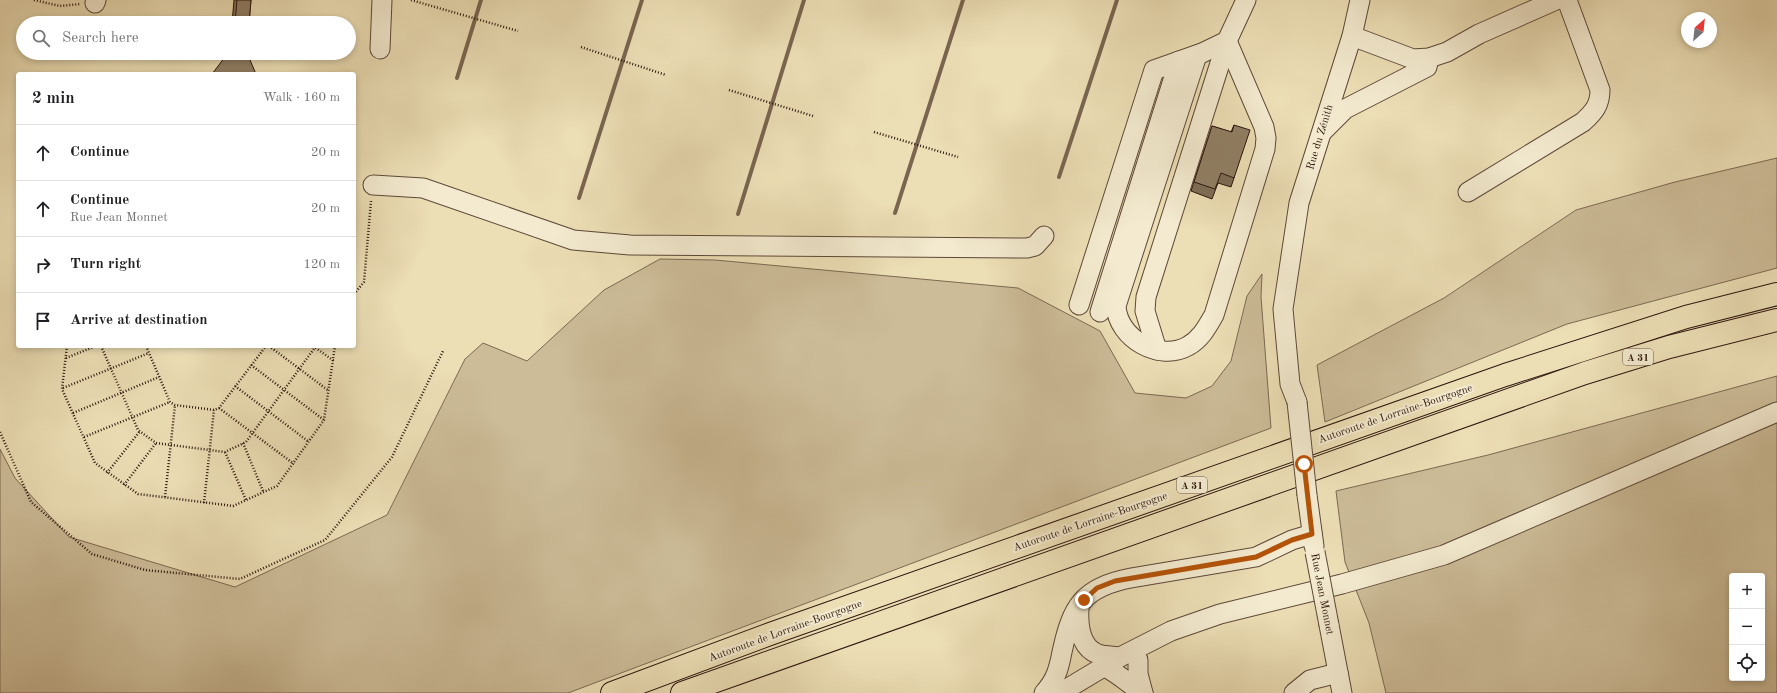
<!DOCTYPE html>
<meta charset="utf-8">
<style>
body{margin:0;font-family:"Old Standard TT",serif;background:#f2f2f2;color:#202124}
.controls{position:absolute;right:12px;bottom:12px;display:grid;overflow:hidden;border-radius:4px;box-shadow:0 2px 6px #0003}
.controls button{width:36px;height:36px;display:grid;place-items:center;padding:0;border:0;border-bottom:1px solid #e0e0e0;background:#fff;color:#202124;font:20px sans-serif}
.compass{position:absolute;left:1681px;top:12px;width:36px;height:36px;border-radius:50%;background:#fff;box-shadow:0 2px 6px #0003;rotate:27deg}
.stop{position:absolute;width:12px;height:12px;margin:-9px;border:3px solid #b45309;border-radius:50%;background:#fff}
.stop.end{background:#b45309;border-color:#fff;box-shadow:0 1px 4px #0008}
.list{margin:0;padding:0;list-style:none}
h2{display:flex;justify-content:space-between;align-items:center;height:52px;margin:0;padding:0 16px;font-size:17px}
h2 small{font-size:13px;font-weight:400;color:#757577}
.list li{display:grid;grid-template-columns:26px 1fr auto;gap:12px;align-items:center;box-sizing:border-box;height:56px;padding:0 16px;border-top:1px solid #e0e0e0}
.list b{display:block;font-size:15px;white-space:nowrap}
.list p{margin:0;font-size:13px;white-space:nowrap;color:#757577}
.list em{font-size:13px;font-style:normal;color:#757577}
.icon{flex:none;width:22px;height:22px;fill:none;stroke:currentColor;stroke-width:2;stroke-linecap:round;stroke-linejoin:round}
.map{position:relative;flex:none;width:1777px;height:693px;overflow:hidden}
.search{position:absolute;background:#fff;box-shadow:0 2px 6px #0003;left:16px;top:16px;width:340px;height:44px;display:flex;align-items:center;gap:10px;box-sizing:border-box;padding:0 14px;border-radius:22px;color:#757577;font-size:15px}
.panel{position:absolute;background:#fff;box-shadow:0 2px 6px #0003;left:16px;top:72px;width:340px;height:276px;border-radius:4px}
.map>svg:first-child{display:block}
.green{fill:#ccbc98;stroke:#7c6952;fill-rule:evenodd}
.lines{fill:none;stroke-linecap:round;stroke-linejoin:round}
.stream{stroke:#796550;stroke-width:4}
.minor-casing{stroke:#5d4837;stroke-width:21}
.highway-casing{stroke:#2d160d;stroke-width:24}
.path{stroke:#2d160d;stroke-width:2.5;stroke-dasharray:1 2;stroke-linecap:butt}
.minor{stroke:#f3eacf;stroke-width:19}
.highway{stroke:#ecdeb5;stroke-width:22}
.minor-bridge-casing{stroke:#5d4837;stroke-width:21;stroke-linecap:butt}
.minor-bridge{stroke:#f3eacf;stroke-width:19}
.wall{fill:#7c6c56;stroke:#2d160d}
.building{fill:#907e64;stroke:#2d160d}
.route{stroke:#b45309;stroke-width:5}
.labels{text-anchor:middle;stroke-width:4;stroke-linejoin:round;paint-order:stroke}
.shield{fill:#f3eacf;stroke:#685647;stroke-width:1}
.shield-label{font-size:10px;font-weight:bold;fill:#2d160d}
.street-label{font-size:11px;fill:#2d160d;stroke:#f3eacf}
</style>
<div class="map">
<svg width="1777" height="693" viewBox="0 0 1777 693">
<rect width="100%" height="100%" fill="#ecdeb5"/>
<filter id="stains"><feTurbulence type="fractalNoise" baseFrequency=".005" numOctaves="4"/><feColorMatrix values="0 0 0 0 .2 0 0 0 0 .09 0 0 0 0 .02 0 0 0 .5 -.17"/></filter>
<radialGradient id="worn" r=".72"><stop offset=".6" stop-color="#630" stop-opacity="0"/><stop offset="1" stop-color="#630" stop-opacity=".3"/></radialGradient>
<!-- green -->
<g class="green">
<path d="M 1777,158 L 1777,268 L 1567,324 L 1325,422 L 1317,365 L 1444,298 L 1576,210 L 1675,182 Z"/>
<path d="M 660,259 L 715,260 L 1018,288 L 1100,331 L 1135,393 L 1186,398 L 1212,386 L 1231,361 L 1247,296 L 1262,274 L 1261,297 L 1271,428 L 568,693 L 0,693 L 0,449 L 15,478 L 69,537 L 235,587 L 387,515 L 465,359 L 483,343 L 527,361 L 604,290 Z"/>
<path d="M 1777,376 L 1777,693 L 1386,693 L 1369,623 L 1345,562 L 1336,491 L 1488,455 ZM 1732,576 L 1762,576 L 1762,678 L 1732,678 Z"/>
</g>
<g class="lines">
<!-- stream -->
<g class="stream">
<path d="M 457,78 L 481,0"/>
<path d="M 1059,177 L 1117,0"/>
<path d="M 579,198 L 642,0"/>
<path d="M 895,213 L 963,0"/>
<path d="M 738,214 L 804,0"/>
</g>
<defs>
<g id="minor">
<path d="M 95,3 L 96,0"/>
<path d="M 1352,36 L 1413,59 L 1429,58 L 1447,52 L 1479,34 L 1556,0"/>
<path d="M 380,49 L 382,0"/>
<path d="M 1197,55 L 1116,306 C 1118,339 1160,362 1188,346 C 1201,339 1207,327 1214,315 L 1265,149 L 1266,138 L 1264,127 L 1227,41"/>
<path d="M 1324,130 L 1345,109 L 1427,67 L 1429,58"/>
<path d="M 373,185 L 423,188 L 573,240 L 630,245 L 1027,248 L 1035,246 L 1044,236"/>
<path d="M 1468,192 L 1583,122 C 1594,112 1600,105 1600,90 L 1567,0"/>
<path d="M 1079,305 L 1154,70 L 1202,53 L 1227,41 L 1246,0"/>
<path d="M 1100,312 L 1179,61"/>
<path d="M 1157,350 L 1145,311 L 1146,297 L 1227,41"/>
<path d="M 1297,402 L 1290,384 L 1283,309 L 1299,203 L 1352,36 L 1360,0"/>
<path d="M 1307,495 L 1314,546"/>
<path d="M 1079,607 C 1078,624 1079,647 1098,654 C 1104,656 1113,656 1120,657"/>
<path d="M 1329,625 L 1342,693"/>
<path d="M 1138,660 L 1138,674 L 1143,693"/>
<path d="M 1105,667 C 1119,674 1130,685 1143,693"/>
<path d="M 1044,693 C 1056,680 1059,668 1062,652 C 1072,606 1083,587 1131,578 L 1256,557 L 1292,540 L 1312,534"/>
<path d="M 1060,693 L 1120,657 L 1171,631 L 1220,614 L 1342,584 L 1444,555 L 1777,412"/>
<path d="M 1294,693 L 1310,680 L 1338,673"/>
</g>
<g id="highway">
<path d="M 612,693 L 770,634 L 1505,375 L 1686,317 L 1777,294"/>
<path d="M 682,693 L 1585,373 L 1669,347 L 1777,320"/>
</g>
</defs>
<!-- minor casing -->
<use href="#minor" class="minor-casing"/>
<!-- highway casing -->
<use href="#highway" class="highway-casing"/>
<!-- path -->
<g class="path">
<path d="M 34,0 L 60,6 L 80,4"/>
<path d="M 411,0 L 518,31"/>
<path d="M 581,47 L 666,75"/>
<path d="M 729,90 L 813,116"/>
<path d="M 874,132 L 958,157"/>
<path d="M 354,294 L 364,282 L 371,201"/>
<path d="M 67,346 L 62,389 L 95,463 L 138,494 L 233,506 L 277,486 L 324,420 L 335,346"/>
<path d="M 101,346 L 138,430 L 156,443 L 225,452 L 246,442 L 316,346"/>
<path d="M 146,346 L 170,402 L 175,405 L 214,410 L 219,408 L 266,346"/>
<path d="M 269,346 L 329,391"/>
<path d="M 313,346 L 334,361"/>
<path d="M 66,358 L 96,346"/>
<path d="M 251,365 L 324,420"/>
<path d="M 235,386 L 309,442"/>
<path d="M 63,388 L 149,353"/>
<path d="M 219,408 L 294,464"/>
<path d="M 73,413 L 159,377"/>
<path d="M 0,432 L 31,502 L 92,554 L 145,570 L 240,579 L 325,540 L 392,457 L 443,351"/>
<path d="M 84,437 L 170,402"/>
<path d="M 243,443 L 263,491"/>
<path d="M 225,452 L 246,500"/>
<path d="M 107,473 L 140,431"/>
<path d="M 124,485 L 156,443"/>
<path d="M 165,497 L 175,405"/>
<path d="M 204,503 L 214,410"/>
</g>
<!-- minor -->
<use href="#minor" class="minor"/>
<!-- highway -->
<use href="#highway" class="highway"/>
<defs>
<g id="minor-bridge">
<path d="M 1297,402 L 1307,495"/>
<path d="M 1315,552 L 1329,625"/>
</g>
</defs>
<!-- minor-bridge casing -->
<use href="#minor-bridge" class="minor-bridge-casing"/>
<!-- minor-bridge -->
<use href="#minor-bridge" class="minor-bridge"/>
</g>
<!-- wall -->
<g class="wall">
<path d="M 234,0 L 251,0 L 249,23 L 232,23 Z"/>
<path d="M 1234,125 L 1234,178 L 1231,187 L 1218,183 L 1212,199 L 1191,191 L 1212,126 L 1231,132 Z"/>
</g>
<!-- building -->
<g class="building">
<path d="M 237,0 L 251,0 L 249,23 L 235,23 Z"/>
<path d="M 228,53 L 247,53 L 256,74 L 212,74 Z"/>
<path d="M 1234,125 L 1250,130 L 1234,178 L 1221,173 L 1215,189 L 1194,182 L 1212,126 L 1232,132 Z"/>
</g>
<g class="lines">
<!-- route -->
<path class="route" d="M 1084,600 L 1097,588 L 1115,581 L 1256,557 L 1292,540 L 1312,534 L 1304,464"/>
</g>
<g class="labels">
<!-- shield labels -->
<g class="shield">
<rect x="1623" y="349" width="30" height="16" rx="3"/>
<rect x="1177" y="477" width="30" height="16" rx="3"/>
</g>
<g class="shield-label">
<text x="1638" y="361">A 31</text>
<text x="1192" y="489">A 31</text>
</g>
<!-- street labels -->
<g class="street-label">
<text transform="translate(1319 137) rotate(-73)" y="4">Rue du Zénith</text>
<text transform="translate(1395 413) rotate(-19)" y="4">Autoroute de Lorraine-Bourgogne</text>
<text transform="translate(1090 521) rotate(-19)" y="4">Autoroute de Lorraine-Bourgogne</text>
<text transform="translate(1323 594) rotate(79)" y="4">Rue Jean Monnet</text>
<text transform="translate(785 630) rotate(-20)" y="4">Autoroute de Lorraine-Bourgogne</text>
</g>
</g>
<rect width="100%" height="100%" filter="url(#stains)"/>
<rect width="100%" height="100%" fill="url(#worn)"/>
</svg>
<div class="controls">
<button>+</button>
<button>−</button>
<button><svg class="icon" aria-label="locate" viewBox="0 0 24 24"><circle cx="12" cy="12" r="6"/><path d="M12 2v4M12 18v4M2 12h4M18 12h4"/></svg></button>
</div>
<svg class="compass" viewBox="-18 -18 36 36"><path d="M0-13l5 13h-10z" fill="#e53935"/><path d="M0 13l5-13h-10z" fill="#757577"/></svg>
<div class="stop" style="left:1304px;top:464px"></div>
<div class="stop end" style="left:1084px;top:600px"></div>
<div class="search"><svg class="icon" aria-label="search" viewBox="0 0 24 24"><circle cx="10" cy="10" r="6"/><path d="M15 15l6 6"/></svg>Search here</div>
<section class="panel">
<h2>2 min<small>Walk · 160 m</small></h2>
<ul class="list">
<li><svg class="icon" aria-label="ahead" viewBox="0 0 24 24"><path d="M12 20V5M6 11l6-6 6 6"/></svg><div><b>Continue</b></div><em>20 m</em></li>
<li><svg class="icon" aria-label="ahead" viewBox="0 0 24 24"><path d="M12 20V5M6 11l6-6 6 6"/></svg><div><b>Continue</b><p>Rue Jean Monnet</p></div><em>20 m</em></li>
<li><svg class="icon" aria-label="right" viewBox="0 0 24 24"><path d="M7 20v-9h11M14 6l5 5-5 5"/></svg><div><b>Turn right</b></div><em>120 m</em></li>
<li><svg class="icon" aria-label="arrive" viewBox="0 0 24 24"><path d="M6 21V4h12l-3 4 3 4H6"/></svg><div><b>Arrive at destination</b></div></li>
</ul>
</section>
</div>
